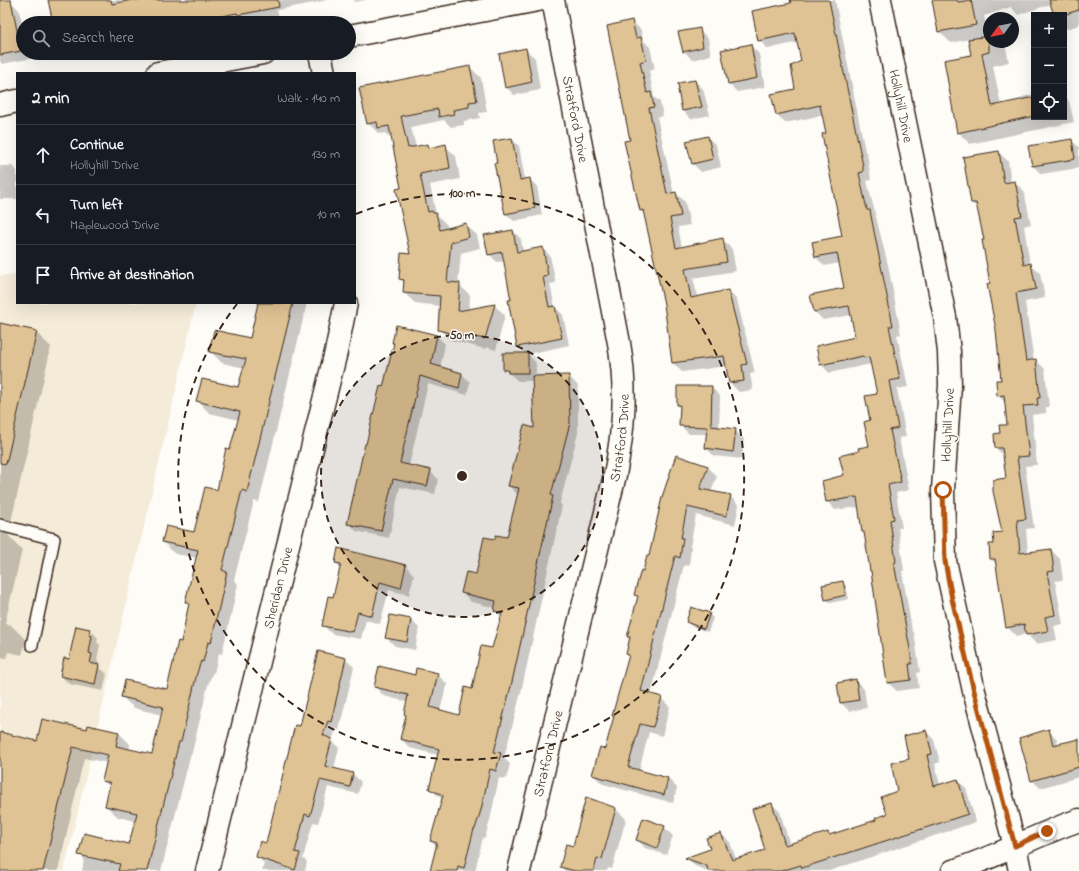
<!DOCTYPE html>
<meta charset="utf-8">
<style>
body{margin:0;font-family:"Indie Flower",sans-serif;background:#20242c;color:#f1f3f6}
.controls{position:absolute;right:12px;top:12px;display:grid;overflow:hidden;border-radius:0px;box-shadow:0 4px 16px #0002}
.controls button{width:36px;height:36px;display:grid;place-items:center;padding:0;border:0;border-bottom:1px solid #363941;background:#171b24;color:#f1f3f6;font:20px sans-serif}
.compass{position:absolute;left:983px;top:12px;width:36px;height:36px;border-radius:50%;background:#171b24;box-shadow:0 4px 16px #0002;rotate:237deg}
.stop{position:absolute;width:12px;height:12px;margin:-9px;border:3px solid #b45309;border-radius:50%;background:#fff}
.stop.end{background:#b45309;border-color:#fff;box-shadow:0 1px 4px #0008}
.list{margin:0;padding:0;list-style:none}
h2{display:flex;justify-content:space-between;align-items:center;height:52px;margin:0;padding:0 16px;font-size:17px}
h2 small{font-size:13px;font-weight:400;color:#9ea1a6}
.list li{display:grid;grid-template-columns:26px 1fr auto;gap:12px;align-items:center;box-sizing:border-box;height:60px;padding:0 16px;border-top:1px solid #363941}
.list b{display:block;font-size:15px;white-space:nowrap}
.list p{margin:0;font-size:13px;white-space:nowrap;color:#9ea1a6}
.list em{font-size:13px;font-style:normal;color:#9ea1a6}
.icon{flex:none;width:22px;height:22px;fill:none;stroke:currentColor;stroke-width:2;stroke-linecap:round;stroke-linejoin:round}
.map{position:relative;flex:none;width:1079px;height:871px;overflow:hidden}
.search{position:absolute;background:#171b24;box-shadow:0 4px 16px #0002;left:16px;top:16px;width:340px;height:44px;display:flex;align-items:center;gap:10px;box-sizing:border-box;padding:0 14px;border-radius:22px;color:#9ea1a6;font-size:15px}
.panel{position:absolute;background:#171b24;box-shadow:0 4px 16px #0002;left:16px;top:72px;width:340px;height:232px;border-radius:0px}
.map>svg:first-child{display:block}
.built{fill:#f4ebd9}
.shadow{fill:#0003}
.building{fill:#e0c394;stroke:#3b2a1e}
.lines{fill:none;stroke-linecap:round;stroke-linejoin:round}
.service-casing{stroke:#3b2a1e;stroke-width:14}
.minor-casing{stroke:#3b2a1e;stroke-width:25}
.service{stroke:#fdfcf7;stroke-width:11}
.minor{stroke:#fdfcf7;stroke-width:22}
.route{stroke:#b45309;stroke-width:5}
.ring{fill:none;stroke:#3b2a1e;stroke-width:2;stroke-dasharray:7 5}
.labels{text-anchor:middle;stroke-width:3;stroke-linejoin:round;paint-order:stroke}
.street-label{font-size:14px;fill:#3b2a1e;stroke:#fdfcf7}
.centre{fill:#3b2a1e;stroke:#fdfcf7;stroke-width:2}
.ring-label{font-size:12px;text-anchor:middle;font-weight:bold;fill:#3b2a1e;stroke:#fdfcf7;stroke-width:3;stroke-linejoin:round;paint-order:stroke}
</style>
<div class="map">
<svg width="1079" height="871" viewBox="0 0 1079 871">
<rect width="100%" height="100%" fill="#fdfcf7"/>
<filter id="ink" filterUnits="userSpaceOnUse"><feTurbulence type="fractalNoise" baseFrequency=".025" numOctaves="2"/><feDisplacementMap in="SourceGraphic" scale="8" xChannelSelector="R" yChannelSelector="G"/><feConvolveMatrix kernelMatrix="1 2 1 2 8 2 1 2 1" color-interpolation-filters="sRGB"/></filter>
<g filter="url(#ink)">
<!-- built -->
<path class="built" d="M 17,274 L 17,303 L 196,303 L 64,871 L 0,871 L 0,276 Z"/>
<!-- shadow -->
<g class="shadow">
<path d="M 49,0 L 329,0 L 277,10 L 279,17 L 247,23 L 244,20 L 232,23 L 46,23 L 54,21 Z"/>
<path d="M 353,0 L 367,0 L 356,2 Z"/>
<path d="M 791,0 L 835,0 L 865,151 L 867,153 L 871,180 L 867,181 L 888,265 L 901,334 L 897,335 L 908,387 L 897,389 L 906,437 L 899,438 L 909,490 L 896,493 L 902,528 L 898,528 L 904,571 L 902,571 L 912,630 L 914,632 L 920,672 L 917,673 L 919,688 L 897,691 L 888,683 L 873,572 L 865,534 L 863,532 L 859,507 L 835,510 L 827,501 L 860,452 L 870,447 L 871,421 L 878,394 L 871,364 L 829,373 L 821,364 L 857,338 L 852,315 L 823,320 L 815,312 L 845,289 L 840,263 L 824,266 L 816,257 L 813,243 L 843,237 L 823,115 L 785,123 L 777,115 L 796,90 L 802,62 L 798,42 L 768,49 L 759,40 L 792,4 Z"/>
<path d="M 933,0 L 1079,0 L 1079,25 L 1067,29 L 1064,26 L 1064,15 L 1055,15 L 1051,4 L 1018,15 L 1011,7 L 984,16 L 989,42 L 1001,42 L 1006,48 L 1009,62 L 993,66 L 1001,105 L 1023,100 L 1022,97 L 1034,94 L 1034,117 L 1064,117 L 1064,96 L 1069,101 L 1074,122 L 970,144 L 958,132 L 972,56 L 969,39 L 951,43 L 939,31 Z"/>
<path d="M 11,2 L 19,10 L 23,27 L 23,53 L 59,53 L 2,64 L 0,61 L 0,4 Z"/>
<path d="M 632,21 L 641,30 L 643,40 L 650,47 L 655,69 L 649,71 L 654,97 L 660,102 L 663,116 L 657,117 L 674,194 L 676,193 L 685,202 L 690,225 L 678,227 L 682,248 L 722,239 L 732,249 L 736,271 L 693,278 L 698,298 L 728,291 L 737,300 L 755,373 L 750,374 L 753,390 L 739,392 L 730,383 L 727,366 L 682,372 L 673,363 L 665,304 L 645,215 L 640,210 L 631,141 Z"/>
<path d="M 699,30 L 708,38 L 711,55 L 692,60 L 684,51 Z"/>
<path d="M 750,45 L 759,54 L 765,87 L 737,92 L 729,84 Z"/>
<path d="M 526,50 L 535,58 L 540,90 L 514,95 L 506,87 Z"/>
<path d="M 470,67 L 481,78 L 487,112 L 479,113 L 480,118 L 464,121 L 464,125 L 451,127 L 444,120 L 411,127 L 416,147 L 428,145 L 431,148 L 445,146 L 456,156 L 460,179 L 430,185 L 436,214 L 447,225 L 448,229 L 466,225 L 477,235 L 480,248 L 461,253 L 458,284 L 470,295 L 469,310 L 494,305 L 505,315 L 496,350 L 486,347 L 485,349 L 450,340 L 439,329 L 440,306 L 415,303 L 404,293 L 405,283 L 400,279 L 411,255 L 402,189 L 392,138 L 390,138 L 385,133 L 379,134 L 368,123 Z"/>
<path d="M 695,81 L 703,89 L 710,115 L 691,119 L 683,111 L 681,91 Z"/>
<path d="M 707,137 L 716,145 L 721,167 L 701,172 L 692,163 Z"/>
<path d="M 512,139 L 519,146 L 525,180 L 529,179 L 537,186 L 542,215 L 514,221 L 506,214 L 498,164 Z"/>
<path d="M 1071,140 L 1079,147 L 1079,168 L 1041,174 L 1033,166 Z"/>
<path d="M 998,152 L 1008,161 L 1011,183 L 1014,182 L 1024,191 L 1031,224 L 1024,226 L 1030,264 L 1040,273 L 1045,298 L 1025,302 L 1034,361 L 1036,360 L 1045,369 L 1049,407 L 1046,407 L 1046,413 L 1032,415 L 1037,465 L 1025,466 L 1034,528 L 1026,529 L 1028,553 L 1051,550 L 1060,559 L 1063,580 L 1055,581 L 1063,624 L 1054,626 L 1057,640 L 1036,644 L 1027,634 L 1016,636 L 1007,627 L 997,565 L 991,558 L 995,545 L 1003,533 L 1007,479 L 1004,456 L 996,448 L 1001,434 L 1008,425 L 1005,403 L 998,395 L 1002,380 L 992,284 L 978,209 L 972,203 Z"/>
<path d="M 0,166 L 12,166 L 17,171 L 17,199 L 0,199 Z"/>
<path d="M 513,231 L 521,239 L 523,252 L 543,248 L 550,256 L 556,283 L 550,284 L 555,307 L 563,315 L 569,345 L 528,354 L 536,363 L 536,377 L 569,376 L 578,386 L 578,433 L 560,503 L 562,506 L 521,692 L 504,758 L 510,764 L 506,779 L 499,778 L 490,820 L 485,838 L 483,837 L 475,871 L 431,871 L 437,847 L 431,841 L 443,800 L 430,789 L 438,755 L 410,748 L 401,739 L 407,716 L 405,714 L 407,702 L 384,696 L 375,687 L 416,676 L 437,674 L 447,684 L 440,711 L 459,716 L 493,649 L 502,617 L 495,611 L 496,608 L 471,602 L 462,592 L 477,576 L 495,540 L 508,538 L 518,495 L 509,486 L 535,429 L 533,381 L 518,381 L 504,369 L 526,354 L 518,346 L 505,261 L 497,262 L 489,254 Z"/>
<path d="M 259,303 L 307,303 L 259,502 L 254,501 L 234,580 L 238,584 L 222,654 L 219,653 L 214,673 L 213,672 L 208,685 L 192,753 L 191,753 L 161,871 L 82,871 L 84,859 L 80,854 L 130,846 L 136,821 L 118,817 L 106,806 L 110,787 L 104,781 L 108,763 L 84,758 L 58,871 L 0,871 L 0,733 L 37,742 L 88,731 L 89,726 L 119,733 L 130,744 L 129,750 L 152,755 L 162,715 L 134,708 L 122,697 L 168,691 L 182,643 L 189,605 L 186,602 L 197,558 L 175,554 L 163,542 L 195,533 L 217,491 L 239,420 L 209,413 L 198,401 L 239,388 L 245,368 L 222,363 L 210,351 L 251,339 Z"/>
<path d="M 0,324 L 36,332 L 51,347 L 8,535 L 22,550 L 5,623 L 11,625 L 26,640 L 22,655 L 8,652 L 7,658 L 0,657 Z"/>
<path d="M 396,326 L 437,336 L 445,344 L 440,368 L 462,374 L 470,382 L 467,395 L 428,384 L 409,466 L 430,471 L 438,479 L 435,494 L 400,487 L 389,538 L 356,531 L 349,523 L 367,445 L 394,344 L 393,342 Z"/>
<path d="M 711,387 L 720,396 L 719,428 L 735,430 L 744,439 L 742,459 L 714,456 L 706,448 L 707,434 L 689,434 L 680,425 L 681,408 L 678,405 Z"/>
<path d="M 708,467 L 717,476 L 711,492 L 730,496 L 739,505 L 735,525 L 696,515 L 690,547 L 691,548 L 689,566 L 684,565 L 651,695 L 661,698 L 670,707 L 662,736 L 649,732 L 639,771 L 668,778 L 677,788 L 673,803 L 603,784 L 593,775 L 606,750 L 615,717 L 613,716 L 630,657 L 627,654 L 631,639 L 628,636 L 639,598 L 636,595 L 644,572 L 650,558 Z"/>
<path d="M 339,549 L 406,566 L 414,575 L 409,595 L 389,590 L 380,624 L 366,620 L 361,639 L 332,634 L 323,625 L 333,598 L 341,568 L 336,563 Z"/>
<path d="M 842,582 L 846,586 L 849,599 L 830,603 L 826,599 Z"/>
<path d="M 709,614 L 713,618 L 708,632 L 691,626 L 687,622 Z"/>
<path d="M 411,620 L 419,628 L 415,650 L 395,646 L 386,637 Z"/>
<path d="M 90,630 L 98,638 L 97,642 L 100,645 L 97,660 L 100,663 L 99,667 L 107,674 L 103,691 L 69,684 L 61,676 Z"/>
<path d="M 345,659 L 354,667 L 339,730 L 336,729 L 332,741 L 339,748 L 334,769 L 353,774 L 361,782 L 358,794 L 328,787 L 318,823 L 313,822 L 303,858 L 307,862 L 305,871 L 262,871 L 264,863 L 257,857 L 266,844 L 301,727 Z"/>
<path d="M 856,681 L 864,689 L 867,708 L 849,711 L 841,703 Z"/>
<path d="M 926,731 L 934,740 L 940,762 L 935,764 L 940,785 L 957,780 L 966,788 L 976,822 L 829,871 L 708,871 L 695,866 L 687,858 L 711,849 L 721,834 L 730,842 L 736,859 L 766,851 L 772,804 L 780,812 L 790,845 L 828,833 L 831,836 L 877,821 L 888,814 L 910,759 Z"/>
<path d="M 1049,731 L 1057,739 L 1058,745 L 1079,740 L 1079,777 L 1040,788 L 1032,780 Z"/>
<path d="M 616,809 L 626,819 L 612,869 L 608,868 L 607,871 L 565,871 L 561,867 L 573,847 Z"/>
<path d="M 664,827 L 673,836 L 666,855 L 645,848 L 637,839 Z"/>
</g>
<!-- building -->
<g class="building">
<path d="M 0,0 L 11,0 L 21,51 L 0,55 Z"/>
<path d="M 48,0 L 111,0 L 112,4 L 132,0 L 278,0 L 279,7 L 238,15 L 237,13 L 202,20 L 201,16 L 169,23 L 53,23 Z"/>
<path d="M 790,0 L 829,0 L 863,166 L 863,172 L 859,173 L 867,210 L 870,210 L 872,221 L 893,326 L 889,326 L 900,379 L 889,381 L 898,428 L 890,430 L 901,482 L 888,485 L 894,519 L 890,520 L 896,562 L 894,563 L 910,649 L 912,664 L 909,664 L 911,680 L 887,683 L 871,571 L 870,571 L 864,532 L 862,532 L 857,497 L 826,502 L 822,481 L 844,475 L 839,456 L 859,451 L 858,448 L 869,446 L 864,422 L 870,420 L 865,396 L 877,394 L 869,357 L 864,358 L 863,356 L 820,365 L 816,346 L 855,337 L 849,306 L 814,312 L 810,295 L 844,288 L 837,253 L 815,257 L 812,242 L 842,236 L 822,134 L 826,133 L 820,105 L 776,115 L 771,94 L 795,89 L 791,66 L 801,61 L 795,33 L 758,41 L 752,11 L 791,3 Z"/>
<path d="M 932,0 L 957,0 L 958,2 L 971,0 L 976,25 L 938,32 Z"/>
<path d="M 1049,0 L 1079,0 L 1079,10 L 1063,15 L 1054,15 Z"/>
<path d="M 632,20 L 636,38 L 641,37 L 646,60 L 640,62 L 647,93 L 651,92 L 654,107 L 649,108 L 667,194 L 676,192 L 681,216 L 670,218 L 676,248 L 723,238 L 727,262 L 685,269 L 691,298 L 728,290 L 747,364 L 742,365 L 744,381 L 729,383 L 724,356 L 672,363 L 664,304 L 643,210 L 640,211 L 624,141 L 630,140 L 607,26 Z"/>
<path d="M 700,28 L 703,47 L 683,52 L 678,32 Z"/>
<path d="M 989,36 L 989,52 L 982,54 L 992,106 L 1034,97 L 1034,116 L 957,133 L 944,60 L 971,55 L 968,39 Z"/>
<path d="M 751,44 L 757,78 L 728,84 L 721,50 Z"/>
<path d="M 526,48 L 532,82 L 505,88 L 499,54 Z"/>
<path d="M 470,66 L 477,101 L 469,102 L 469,107 L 453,110 L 454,114 L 439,117 L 438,109 L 401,116 L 408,148 L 428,144 L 429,148 L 446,144 L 450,168 L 420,174 L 428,212 L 432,211 L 433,213 L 436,213 L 440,230 L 466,223 L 469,237 L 451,242 L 447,282 L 460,283 L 458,311 L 495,304 L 485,339 L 475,337 L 474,339 L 438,330 L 440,296 L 403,293 L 404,280 L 399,279 L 401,253 L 410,254 L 396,189 L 401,188 L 389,126 L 378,128 L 377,122 L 367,124 L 359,88 Z"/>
<path d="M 695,80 L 702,107 L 682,111 L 678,90 L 679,90 L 678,83 Z"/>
<path d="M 708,136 L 713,159 L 692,164 L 686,141 Z"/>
<path d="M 512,138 L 520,180 L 530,178 L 535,208 L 505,214 L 494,163 L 497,163 L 493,141 Z"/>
<path d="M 1072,139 L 1075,159 L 1032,166 L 1028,146 Z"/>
<path d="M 999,151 L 1004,183 L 1015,181 L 1022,216 L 1015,217 L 1024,265 L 1031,263 L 1036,289 L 1016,293 L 1026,361 L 1036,359 L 1040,398 L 1037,398 L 1038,405 L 1023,406 L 1029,456 L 1017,457 L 1026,519 L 1017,520 L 1020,553 L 1051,549 L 1054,571 L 1047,572 L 1055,615 L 1045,617 L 1048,631 L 1026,635 L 1024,624 L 1006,628 L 995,559 L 990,559 L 989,544 L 994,544 L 993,533 L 1002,532 L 993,491 L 993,480 L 1006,478 L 1002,448 L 995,448 L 994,434 L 1000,433 L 999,425 L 1007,425 L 1004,395 L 997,396 L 996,380 L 1001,380 L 996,330 L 987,284 L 990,283 L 982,240 L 984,240 L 976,203 L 971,203 L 963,157 Z"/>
<path d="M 513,230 L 517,252 L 543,247 L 548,276 L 543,277 L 549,307 L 555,306 L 562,338 L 517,347 L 508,300 L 511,300 L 502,252 L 488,255 L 484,235 Z"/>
<path d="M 258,303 L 293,303 L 247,492 L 242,490 L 222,570 L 227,572 L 211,643 L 208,642 L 203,662 L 201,661 L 197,673 L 181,742 L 179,742 L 147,871 L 118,871 L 120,864 L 78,855 L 84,833 L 129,844 L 137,813 L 105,806 L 110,783 L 102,781 L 108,755 L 73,747 L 43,871 L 0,871 L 0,732 L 37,741 L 42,719 L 87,729 L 88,725 L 119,732 L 116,746 L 152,754 L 163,707 L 121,697 L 125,680 L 167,689 L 178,641 L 181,642 L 189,603 L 185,602 L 198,550 L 162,542 L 166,526 L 194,532 L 205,487 L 217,490 L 226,448 L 230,449 L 240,412 L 196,401 L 202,379 L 238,387 L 246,359 L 209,352 L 214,330 L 250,338 Z"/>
<path d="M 0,323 L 37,331 L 6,464 L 0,463 Z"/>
<path d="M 396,325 L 437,335 L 431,364 L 462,373 L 459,388 L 420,376 L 400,463 L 431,470 L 427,486 L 393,479 L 381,531 L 347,524 L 365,444 L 366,444 L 380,386 L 383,387 L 394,343 L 392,343 Z"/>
<path d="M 503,353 L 528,353 L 528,373 L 508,373 L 508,370 L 503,370 Z"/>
<path d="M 569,375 L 570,423 L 551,495 L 553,496 L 512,682 L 494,752 L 501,753 L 496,771 L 490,769 L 481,810 L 475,829 L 474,829 L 464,868 L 458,866 L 457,871 L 430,871 L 437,843 L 430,841 L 443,795 L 429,789 L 439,749 L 400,739 L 406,715 L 404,714 L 408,695 L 374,687 L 379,666 L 415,675 L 416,668 L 438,673 L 430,707 L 459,715 L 465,687 L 472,689 L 481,646 L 492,648 L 502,613 L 494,611 L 496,601 L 461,593 L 466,572 L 476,574 L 484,537 L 495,539 L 496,535 L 507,537 L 519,488 L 508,486 L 524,425 L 534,428 L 532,376 Z"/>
<path d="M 677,386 L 712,386 L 711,426 L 736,429 L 733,452 L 705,448 L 707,427 L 679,426 L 680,405 L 677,405 Z"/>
<path d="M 676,455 L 708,466 L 700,489 L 731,495 L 726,516 L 687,507 L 681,538 L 683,538 L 680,558 L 675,556 L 641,691 L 662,697 L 653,727 L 640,724 L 628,767 L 668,778 L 664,795 L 592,775 L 600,747 L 605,749 L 614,716 L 612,716 L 629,655 L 626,654 L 630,637 L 627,637 L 638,596 L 634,595 L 641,570 L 643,571 L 647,556 L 649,556 L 662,497 Z"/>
<path d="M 338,548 L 406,565 L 401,588 L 380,582 L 372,616 L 358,612 L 353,632 L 322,626 L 328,596 L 333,597 L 341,564 L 335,563 Z"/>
<path d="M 843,581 L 846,595 L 825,600 L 822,585 Z"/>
<path d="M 691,607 L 710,613 L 704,629 L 686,622 Z"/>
<path d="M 390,615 L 411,619 L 407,642 L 385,638 Z"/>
<path d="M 76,626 L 90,629 L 89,635 L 92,636 L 89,653 L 92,654 L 90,663 L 99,665 L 95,684 L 60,676 L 64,658 L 69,659 Z"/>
<path d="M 318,651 L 346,658 L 331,722 L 328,721 L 323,735 L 332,739 L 325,766 L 353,773 L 350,787 L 320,780 L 310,816 L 305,814 L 295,852 L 300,853 L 295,870 L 256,857 L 260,841 L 266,843 L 295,725 L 300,726 Z"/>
<path d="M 856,679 L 859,700 L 840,703 L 837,683 Z"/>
<path d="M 1049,729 L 1053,745 L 1079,739 L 1079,767 L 1031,781 L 1019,738 Z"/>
<path d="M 926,730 L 932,754 L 927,755 L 934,786 L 958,779 L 968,814 L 802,868 L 801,865 L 781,871 L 708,871 L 707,866 L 685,858 L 710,849 L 706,838 L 721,833 L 732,860 L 765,850 L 752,809 L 772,803 L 785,845 L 828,832 L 829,835 L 876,820 L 875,818 L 887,814 L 881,797 L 897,791 L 891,763 L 909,759 L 904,736 Z"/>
<path d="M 586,797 L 616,808 L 602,859 L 597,858 L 594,871 L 575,871 L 560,867 L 566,844 L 573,846 Z"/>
<path d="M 643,818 L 665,826 L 657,848 L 636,840 Z"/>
</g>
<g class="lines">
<defs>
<path id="service" d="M 0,525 L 54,539 L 32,645"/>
<g id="minor">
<path id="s1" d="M 880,0 L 945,317 L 949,352 L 950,385 L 943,490 L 945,561 L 974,691 L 1015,846 L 1020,871"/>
<path d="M 349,36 L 538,0"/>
<path d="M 320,53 L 324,73"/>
<path d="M 158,73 L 263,53"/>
<path d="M 0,105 L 17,101"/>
<path id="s2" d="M 207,871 L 336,352 L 346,303"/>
<path id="s3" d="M 519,871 L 615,475 C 624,428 627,390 619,343 L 553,0"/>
<path d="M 953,871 C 996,857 1036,835 1079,820"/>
</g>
</defs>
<!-- service casing -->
<use href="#service" class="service-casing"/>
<!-- minor casing -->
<use href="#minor" class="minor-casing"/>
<!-- service -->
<use href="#service" class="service"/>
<!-- minor -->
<use href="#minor" class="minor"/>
</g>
</g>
<g class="lines" filter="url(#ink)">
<!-- route -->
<path class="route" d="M 943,490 L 945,561 L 952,599 L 974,691 L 1015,846 L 1047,831"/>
</g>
<!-- distance rings -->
<circle cx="462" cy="476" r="141" fill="#3b2a1e" fill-opacity=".12"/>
<g class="ring">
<circle cx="462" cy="476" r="141"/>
<path d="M356 214A283 283 0 1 1 237 304"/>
</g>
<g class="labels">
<!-- street labels -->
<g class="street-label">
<text dy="5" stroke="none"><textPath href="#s1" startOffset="108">Hollyhill Drive</textPath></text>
<text transform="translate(576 119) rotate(79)" y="5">Stratford Drive</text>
<text transform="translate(947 425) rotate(-87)" y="5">Hollyhill Drive</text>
<text dy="5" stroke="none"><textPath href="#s3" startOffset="445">Stratford Drive</textPath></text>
<text dy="5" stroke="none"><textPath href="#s2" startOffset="292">Sheridan Drive</textPath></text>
<text dy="5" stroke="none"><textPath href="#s3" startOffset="121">Stratford Drive</textPath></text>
</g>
</g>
<circle cx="462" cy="476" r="6" class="centre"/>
<g class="ring-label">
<text x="462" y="197">100 m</text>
<text x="462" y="339">50 m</text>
</g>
</svg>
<div class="controls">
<button>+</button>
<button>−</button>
<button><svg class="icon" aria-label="locate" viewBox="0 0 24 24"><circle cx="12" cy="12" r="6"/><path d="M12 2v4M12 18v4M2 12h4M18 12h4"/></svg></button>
</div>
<svg class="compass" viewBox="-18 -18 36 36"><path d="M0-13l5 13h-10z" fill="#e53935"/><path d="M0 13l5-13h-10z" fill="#9ea1a6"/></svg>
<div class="stop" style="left:943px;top:490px"></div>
<div class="stop end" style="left:1047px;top:831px"></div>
<div class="search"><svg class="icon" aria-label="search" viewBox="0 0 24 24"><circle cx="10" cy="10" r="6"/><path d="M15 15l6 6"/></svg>Search here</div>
<section class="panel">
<h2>2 min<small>Walk · 140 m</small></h2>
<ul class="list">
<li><svg class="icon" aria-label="ahead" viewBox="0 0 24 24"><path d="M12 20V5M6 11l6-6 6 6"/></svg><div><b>Continue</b><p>Hollyhill Drive</p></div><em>130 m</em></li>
<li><svg class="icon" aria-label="left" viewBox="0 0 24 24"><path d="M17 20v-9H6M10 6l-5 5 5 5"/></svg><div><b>Turn left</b><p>Maplewood Drive</p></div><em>10 m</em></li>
<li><svg class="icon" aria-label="arrive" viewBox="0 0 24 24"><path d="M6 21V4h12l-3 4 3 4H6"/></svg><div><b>Arrive at destination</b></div></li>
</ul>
</section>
</div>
